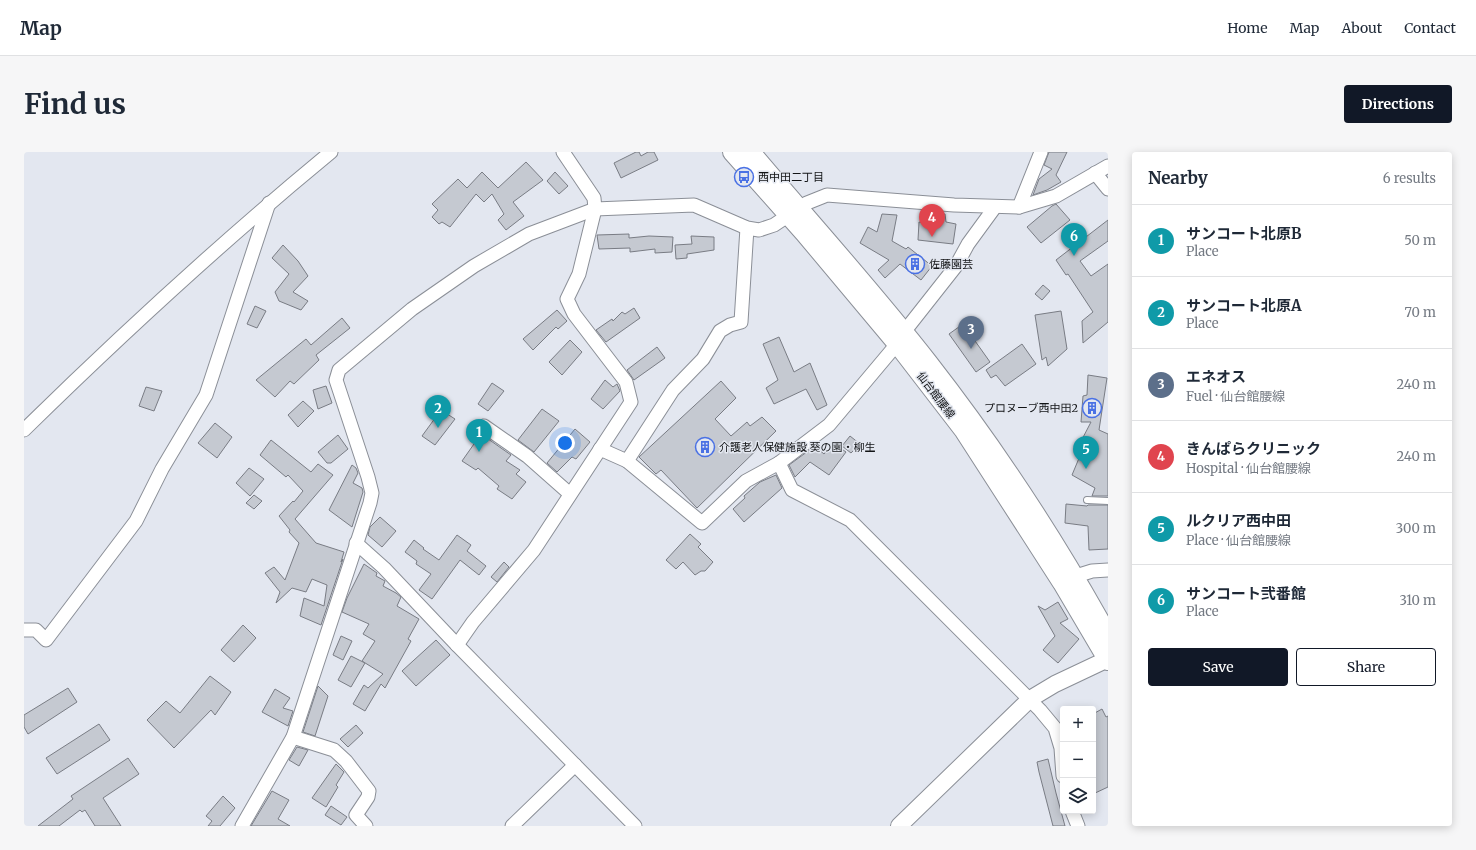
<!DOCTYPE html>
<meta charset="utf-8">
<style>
body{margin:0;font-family:Merriweather,"Noto Sans JP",serif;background:#f6f6f7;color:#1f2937}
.controls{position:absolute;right:12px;bottom:12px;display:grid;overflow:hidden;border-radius:4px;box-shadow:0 2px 10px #0003}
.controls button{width:36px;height:36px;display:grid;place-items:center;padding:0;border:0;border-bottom:1px solid #e0e1e3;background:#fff;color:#1f2937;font:20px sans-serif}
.you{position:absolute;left:541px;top:291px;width:14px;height:14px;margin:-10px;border:3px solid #fff;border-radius:50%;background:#1a73e8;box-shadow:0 0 0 6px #1a73e833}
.badge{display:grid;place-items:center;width:26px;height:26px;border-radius:50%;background:#111827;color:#fff;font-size:13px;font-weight:700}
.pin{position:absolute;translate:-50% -33px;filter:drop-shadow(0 1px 2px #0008)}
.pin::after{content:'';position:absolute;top:21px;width:14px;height:12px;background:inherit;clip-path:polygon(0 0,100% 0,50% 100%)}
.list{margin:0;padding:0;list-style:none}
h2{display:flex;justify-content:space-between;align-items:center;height:52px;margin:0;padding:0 16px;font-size:17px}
h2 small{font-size:13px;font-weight:400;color:#747a83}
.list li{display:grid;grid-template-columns:26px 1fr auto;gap:12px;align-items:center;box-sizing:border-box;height:72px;padding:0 16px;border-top:1px solid #e0e1e3}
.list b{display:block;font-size:15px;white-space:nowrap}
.list p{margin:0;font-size:13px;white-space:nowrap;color:#747a83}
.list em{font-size:13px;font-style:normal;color:#747a83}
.actions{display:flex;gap:8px;padding:12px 16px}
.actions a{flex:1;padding:9px 0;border:1px solid #111827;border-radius:4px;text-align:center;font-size:14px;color:#111827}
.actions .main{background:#111827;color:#fff}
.icon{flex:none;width:22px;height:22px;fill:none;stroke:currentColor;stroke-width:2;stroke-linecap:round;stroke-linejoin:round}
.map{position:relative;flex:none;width:1084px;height:674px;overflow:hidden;border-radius:4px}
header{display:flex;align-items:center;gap:24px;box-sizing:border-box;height:56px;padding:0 20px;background:#fff;border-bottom:1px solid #e0e1e3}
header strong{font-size:19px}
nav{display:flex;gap:22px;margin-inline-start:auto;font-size:14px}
.intro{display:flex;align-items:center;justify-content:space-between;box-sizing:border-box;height:96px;padding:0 24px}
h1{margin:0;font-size:28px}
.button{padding:10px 18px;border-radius:4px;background:#111827;color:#fff;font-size:14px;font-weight:700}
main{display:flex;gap:24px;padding:0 24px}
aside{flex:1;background:#fff;border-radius:4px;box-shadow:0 2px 10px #0003}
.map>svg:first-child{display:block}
.building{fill:#c5c9d1;stroke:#797c84}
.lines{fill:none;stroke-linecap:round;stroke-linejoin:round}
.service-casing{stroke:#8b8f97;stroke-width:8}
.minor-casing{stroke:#8b8f97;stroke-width:15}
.tertiary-casing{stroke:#8b8f97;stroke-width:18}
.secondary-casing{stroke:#8b8f97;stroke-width:20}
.service{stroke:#fff;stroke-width:6}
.minor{stroke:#fff;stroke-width:13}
.tertiary{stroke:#fff;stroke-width:16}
.secondary{stroke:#fff;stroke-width:18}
.labels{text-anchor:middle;stroke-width:3;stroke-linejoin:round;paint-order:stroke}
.poi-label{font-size:11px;fill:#111315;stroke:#e3e7f0;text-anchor:start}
.street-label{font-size:11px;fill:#111315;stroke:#e3e7f0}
</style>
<header>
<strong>Map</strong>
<nav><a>Home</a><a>Map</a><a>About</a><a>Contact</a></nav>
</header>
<div class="intro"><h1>Find us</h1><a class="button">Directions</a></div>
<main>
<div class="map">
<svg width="1084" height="674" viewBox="0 0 1084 674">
<rect width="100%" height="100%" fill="#e3e7f0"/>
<!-- building -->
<g class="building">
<path d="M 612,0 L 615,0 L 617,4 L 624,0 L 630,0 L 634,8 L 597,26 L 590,11 Z"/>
<path d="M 1025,0 L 1043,0 L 1032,23 L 1037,30 L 1023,38 L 1009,43 L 1015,27 L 1028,17 L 1020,13 Z"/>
<path d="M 502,10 L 519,28 L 489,50 L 500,64 L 482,78 L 474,68 L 480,62 L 468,42 L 460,50 L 452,42 L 426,75 L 418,70 L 415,72 L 408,65 L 414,58 L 408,52 L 434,27 L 443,36 L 458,20 L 474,36 Z"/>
<path d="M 531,20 L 544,34 L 535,42 L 523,29 Z"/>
<path d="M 1032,52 L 1046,68 L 1017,91 L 1003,75 L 1028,54 Z"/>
<path d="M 858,62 L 873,63 L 868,89 L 882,97 L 884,95 L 908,114 L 897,128 L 876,112 L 861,126 L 854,118 L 865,108 L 836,91 L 844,75 L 853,80 Z"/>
<path d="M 909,62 L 921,62 L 922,70 L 932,72 L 929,92 L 894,88 L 895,70 L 906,72 Z"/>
<path d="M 1084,68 L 1084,89 L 1056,109 L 1067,124 L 1084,112 L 1084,170 L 1059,191 L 1058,169 L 1069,160 L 1044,122 L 1042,123 L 1032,108 Z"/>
<path d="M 605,82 L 605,86 L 625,84 L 649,85 L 648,100 L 631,101 L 631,97 L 606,100 L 606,96 L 575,97 L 573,83 Z"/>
<path d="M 667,84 L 690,85 L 690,98 L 663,102 L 663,106 L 652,107 L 651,93 L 668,92 Z"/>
<path d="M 259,93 L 274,109 L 284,124 L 269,140 L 284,149 L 277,158 L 255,149 L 251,140 L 265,122 L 248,106 Z"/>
<path d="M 1019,133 L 1026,139 L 1018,148 L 1011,142 Z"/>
<path d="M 231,154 L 242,159 L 233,176 L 223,172 Z"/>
<path d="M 610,156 L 616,166 L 582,190 L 572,178 L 588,167 L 589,169 L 598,160 L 601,162 Z"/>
<path d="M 533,158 L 543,169 L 534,177 L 532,175 L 509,198 L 499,187 Z"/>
<path d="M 1037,159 L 1043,197 L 1024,214 L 1022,205 L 1018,208 L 1011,163 Z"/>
<path d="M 318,166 L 326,176 L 292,203 L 295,208 L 270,232 L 266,229 L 251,245 L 232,228 L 282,187 L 287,193 Z"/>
<path d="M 939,172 L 966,210 L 952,220 L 925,182 Z"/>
<path d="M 755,185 L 770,220 L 786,211 L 803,253 L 793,258 L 782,237 L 750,252 L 742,236 L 754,228 L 739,192 Z"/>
<path d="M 546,188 L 558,200 L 538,223 L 525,210 Z"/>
<path d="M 998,192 L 1012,212 L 981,234 L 972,223 L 967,226 L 962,218 Z"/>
<path d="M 633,195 L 641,206 L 610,228 L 603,218 Z"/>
<path d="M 1064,223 L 1083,226 L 1075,278 L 1084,282 L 1084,344 L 1068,344 L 1071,336 L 1048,323 L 1058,299 L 1053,297 L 1067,270 L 1057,270 L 1059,244 L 1063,243 Z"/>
<path d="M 581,228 L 589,235 L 593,232 L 596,239 L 579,257 L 567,247 Z"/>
<path d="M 697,229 L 712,246 L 691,267 L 707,284 L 723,270 L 726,274 L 738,265 L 752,279 L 673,356 L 637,318 L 632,322 L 615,305 Z"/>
<path d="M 468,231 L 480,239 L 464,259 L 454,252 Z"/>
<path d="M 302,234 L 308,251 L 294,257 L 289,238 Z"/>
<path d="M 122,235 L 138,239 L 130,259 L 115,254 Z"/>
<path d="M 279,249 L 290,259 L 274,275 L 264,263 Z"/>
<path d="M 518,257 L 535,269 L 510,300 L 494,288 Z"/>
<path d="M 417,258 L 431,267 L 411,293 L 398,284 Z"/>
<path d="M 191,271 L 208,285 L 193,306 L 174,291 Z"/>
<path d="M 551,277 L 566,290 L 552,307 L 548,305 L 533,320 L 523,311 Z"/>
<path d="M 457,282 L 487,303 L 482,309 L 496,318 L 492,322 L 502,330 L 488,347 L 473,337 L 475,334 L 454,316 L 452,318 L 438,309 Z"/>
<path d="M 314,283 L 324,297 L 307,311 L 303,311 L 294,300 Z"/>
<path d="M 826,284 L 836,292 L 827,301 L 818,294 Z"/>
<path d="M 247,288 L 287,320 L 294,312 L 309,323 L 271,367 L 292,391 L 320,400 L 317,410 L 319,407 L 297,473 L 276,464 L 280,446 L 300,454 L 303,433 L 288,427 L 282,440 L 268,436 L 252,451 L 256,440 L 241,421 L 250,415 L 261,428 L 275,391 L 265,380 L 266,378 L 255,364 L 269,349 L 270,350 L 279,339 L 264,323 L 262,325 L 236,303 Z"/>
<path d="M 809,291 L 822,300 L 805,323 L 786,310 L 771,325 L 765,313 L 791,294 L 800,302 Z"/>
<path d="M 328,313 L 332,316 L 334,321 L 329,331 L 338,336 L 339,340 L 328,375 L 305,358 Z"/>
<path d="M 225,316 L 240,327 L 226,344 L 212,331 Z"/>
<path d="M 752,323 L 758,336 L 720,370 L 709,357 L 721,346 L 720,344 L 736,330 Z"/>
<path d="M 230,343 L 238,349 L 230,357 L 222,351 Z"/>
<path d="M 1042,352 L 1063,354 L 1064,353 L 1084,353 L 1084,397 L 1065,398 L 1064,374 L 1041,371 Z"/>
<path d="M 356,365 L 372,379 L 358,395 L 344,383 L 346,375 Z"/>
<path d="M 666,382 L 677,392 L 674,395 L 689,410 L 681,419 L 677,419 L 671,423 L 659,410 L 652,417 L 642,408 Z"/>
<path d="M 433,383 L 447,393 L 443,399 L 462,414 L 455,423 L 436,408 L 408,447 L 395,438 L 407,422 L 392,412 L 393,409 L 381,400 L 390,388 L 400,396 L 399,397 L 415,408 Z"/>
<path d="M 480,410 L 485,415 L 473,430 L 467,425 Z"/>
<path d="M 340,412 L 353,421 L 352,424 L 361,429 L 359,434 L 372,441 L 377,445 L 373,454 L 395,467 L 384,487 L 387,489 L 361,536 L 357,532 L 341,559 L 329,552 L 340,533 L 344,536 L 359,522 L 338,509 L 351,489 L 339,482 L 345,472 L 318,460 L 323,446 Z"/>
<path d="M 1034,450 L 1044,467 L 1036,471 L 1055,487 L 1034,511 L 1019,498 L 1031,484 L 1014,454 L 1021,458 Z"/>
<path d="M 219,473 L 232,486 L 210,510 L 197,498 Z"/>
<path d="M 317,484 L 328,489 L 319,508 L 309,503 Z"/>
<path d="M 412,488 L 426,503 L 392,534 L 378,519 Z"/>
<path d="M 327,504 L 341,511 L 327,535 L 314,528 Z"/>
<path d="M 186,524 L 207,540 L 191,563 L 187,558 L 150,596 L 123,568 L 142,549 L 156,561 Z"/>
<path d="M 294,534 L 304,544 L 291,584 L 279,580 Z"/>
<path d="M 44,536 L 53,550 L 4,582 L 0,575 L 0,563 Z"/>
<path d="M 251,537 L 266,546 L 259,556 L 269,559 L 264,574 L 238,560 Z"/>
<path d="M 1078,557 L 1082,565 L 1084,564 L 1084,635 L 1069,642 L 1069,562 Z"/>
<path d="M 75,572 L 86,588 L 33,622 L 22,606 Z"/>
<path d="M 332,573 L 339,581 L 324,595 L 316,587 Z"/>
<path d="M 273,595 L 284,598 L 275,614 L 265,608 Z"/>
<path d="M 104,606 L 115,622 L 79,646 L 97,674 L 71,674 L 61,658 L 58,660 L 56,658 L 35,674 L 14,674 L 49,647 L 47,644 Z"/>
<path d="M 1024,607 L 1032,641 L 1041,674 L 1029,674 L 1015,620 L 1013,610 Z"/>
<path d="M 312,612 L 320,620 L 312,633 L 314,635 L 302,655 L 288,646 Z"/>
<path d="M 248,639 L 265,648 L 254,667 L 266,674 L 227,674 Z"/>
<path d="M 199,644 L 211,656 L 196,674 L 184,674 L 188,669 L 182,664 Z"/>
<path d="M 307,654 L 323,665 L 317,673 L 301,663 Z"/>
</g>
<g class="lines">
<defs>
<path id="service" d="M 1063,348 L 1084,349"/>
<g id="minor">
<path d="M 1071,21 L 1084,37"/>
<path d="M 995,55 L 1017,0"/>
<path d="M 880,180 L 932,114 L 944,92 L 971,55"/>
<path d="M 460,274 L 503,304 L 546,342"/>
<path d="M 0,278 C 99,181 200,88 307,0"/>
<path d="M 576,297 L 603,309 L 678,371 L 722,329 L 755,311 L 768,338 L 826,368 L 1016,558 L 1031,576 L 1037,596 L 1039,624"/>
<path d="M 603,309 L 649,238 L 679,207 L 696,179 L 706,173 L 717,170 L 723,76"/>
<path d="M 755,311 L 805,273 L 873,192"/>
<path d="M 332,391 L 360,416 L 433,493 L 611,674"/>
<path d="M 1052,424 L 1068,419 L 1084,418"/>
<path d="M 0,478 L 12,478 L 22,488 L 112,369 L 138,317 L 182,243 L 245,51"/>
<path d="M 433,493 L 449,470 L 510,398 L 607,250 L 602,230 L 550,162 L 543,147 L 555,122 L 571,57 L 570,46 L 539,0"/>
<path d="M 269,585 L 310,598 L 322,609 L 345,639 L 344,645 L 332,663 L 342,674"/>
<path d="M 1048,659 L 1054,674"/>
<path d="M 218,674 L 269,585 L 346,351 L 348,341 L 344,325 L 312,228 L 315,218 L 388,157 L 450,114 L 505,82 L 571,57 L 670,53 L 723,76 L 735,78 L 750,73 L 783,51 L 803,43 L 930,53 L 995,55 L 1032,44 L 1084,14"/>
<path d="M 488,674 L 551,613"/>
</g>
<path id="tertiary" d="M 875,674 L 1006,547 L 1031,532 L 1084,507"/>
<g id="secondary">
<path d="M 708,0 L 780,81 L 873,192 L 940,279 L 1038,431 L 1084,509"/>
<path d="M 727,0 C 786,70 848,138 904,210 C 971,296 1031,387 1084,483"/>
</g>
</defs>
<!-- service casing -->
<use href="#service" class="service-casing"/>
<!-- minor casing -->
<use href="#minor" class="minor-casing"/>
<!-- tertiary casing -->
<use href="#tertiary" class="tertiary-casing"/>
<!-- secondary casing -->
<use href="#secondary" class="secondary-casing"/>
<!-- service -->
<use href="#service" class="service"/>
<!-- minor -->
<use href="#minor" class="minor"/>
<!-- tertiary -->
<use href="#tertiary" class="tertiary"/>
<!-- secondary -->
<use href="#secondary" class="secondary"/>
</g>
<!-- icons -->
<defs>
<symbol id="bus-ring" viewBox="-11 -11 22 22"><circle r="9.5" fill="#e3e7f0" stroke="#4a71e4" stroke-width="1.5"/><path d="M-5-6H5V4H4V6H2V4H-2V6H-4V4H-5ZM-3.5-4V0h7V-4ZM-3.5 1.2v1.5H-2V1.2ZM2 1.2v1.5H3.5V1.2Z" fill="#4a71e4"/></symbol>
<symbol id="building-ring" viewBox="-11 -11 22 22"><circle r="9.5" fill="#e3e7f0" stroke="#4a71e4" stroke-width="1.5"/><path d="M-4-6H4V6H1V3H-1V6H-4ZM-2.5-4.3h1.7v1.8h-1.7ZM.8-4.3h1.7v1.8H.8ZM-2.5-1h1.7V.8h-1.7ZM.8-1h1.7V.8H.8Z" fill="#4a71e4"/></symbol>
</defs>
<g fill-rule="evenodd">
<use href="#bus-ring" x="709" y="14" width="22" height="22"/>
<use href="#building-ring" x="880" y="101" width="22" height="22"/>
<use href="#building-ring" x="1057" y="245" width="22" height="22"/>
<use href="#building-ring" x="670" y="284" width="22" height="22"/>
</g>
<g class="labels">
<!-- poi labels -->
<g class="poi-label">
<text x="734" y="29">西中田二丁目</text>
<text x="905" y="116">佐藤園芸</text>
<text x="1054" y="260" text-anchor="end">プロヌーブ西中田2</text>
<text x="695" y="299">介護老人保健施設 葵の園・柳生</text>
</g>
<!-- street labels -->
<g class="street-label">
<text transform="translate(912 243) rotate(53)" y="4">仙台館腰線</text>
</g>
</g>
</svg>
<div class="controls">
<button>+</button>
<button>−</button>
<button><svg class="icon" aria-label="layers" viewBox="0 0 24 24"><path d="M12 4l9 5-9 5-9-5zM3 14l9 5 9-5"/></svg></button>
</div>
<div class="you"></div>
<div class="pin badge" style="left:455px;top:300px;background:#0f9aa8">1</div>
<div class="pin badge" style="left:414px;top:276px;background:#0f9aa8">2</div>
<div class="pin badge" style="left:947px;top:197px;background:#5c6f8a">3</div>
<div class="pin badge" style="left:908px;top:85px;background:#e0444e">4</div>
<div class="pin badge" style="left:1062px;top:317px;background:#0f9aa8">5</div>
<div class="pin badge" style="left:1050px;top:104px;background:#0f9aa8">6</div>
</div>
<aside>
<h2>Nearby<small>6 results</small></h2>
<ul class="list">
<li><span class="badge" style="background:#0f9aa8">1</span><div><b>サンコート北原B</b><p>Place</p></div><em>50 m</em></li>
<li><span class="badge" style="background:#0f9aa8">2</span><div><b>サンコート北原A</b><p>Place</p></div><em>70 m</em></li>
<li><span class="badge" style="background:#5c6f8a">3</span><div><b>エネオス</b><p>Fuel · 仙台館腰線</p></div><em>240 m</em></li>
<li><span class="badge" style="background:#e0444e">4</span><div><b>きんぱらクリニック</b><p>Hospital · 仙台館腰線</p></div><em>240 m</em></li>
<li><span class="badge" style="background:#0f9aa8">5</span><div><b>ルクリア西中田</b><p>Place · 仙台館腰線</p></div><em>300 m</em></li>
<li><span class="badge" style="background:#0f9aa8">6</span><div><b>サンコート弐番館</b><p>Place</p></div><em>310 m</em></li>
</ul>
<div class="actions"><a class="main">Save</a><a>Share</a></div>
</aside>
</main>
